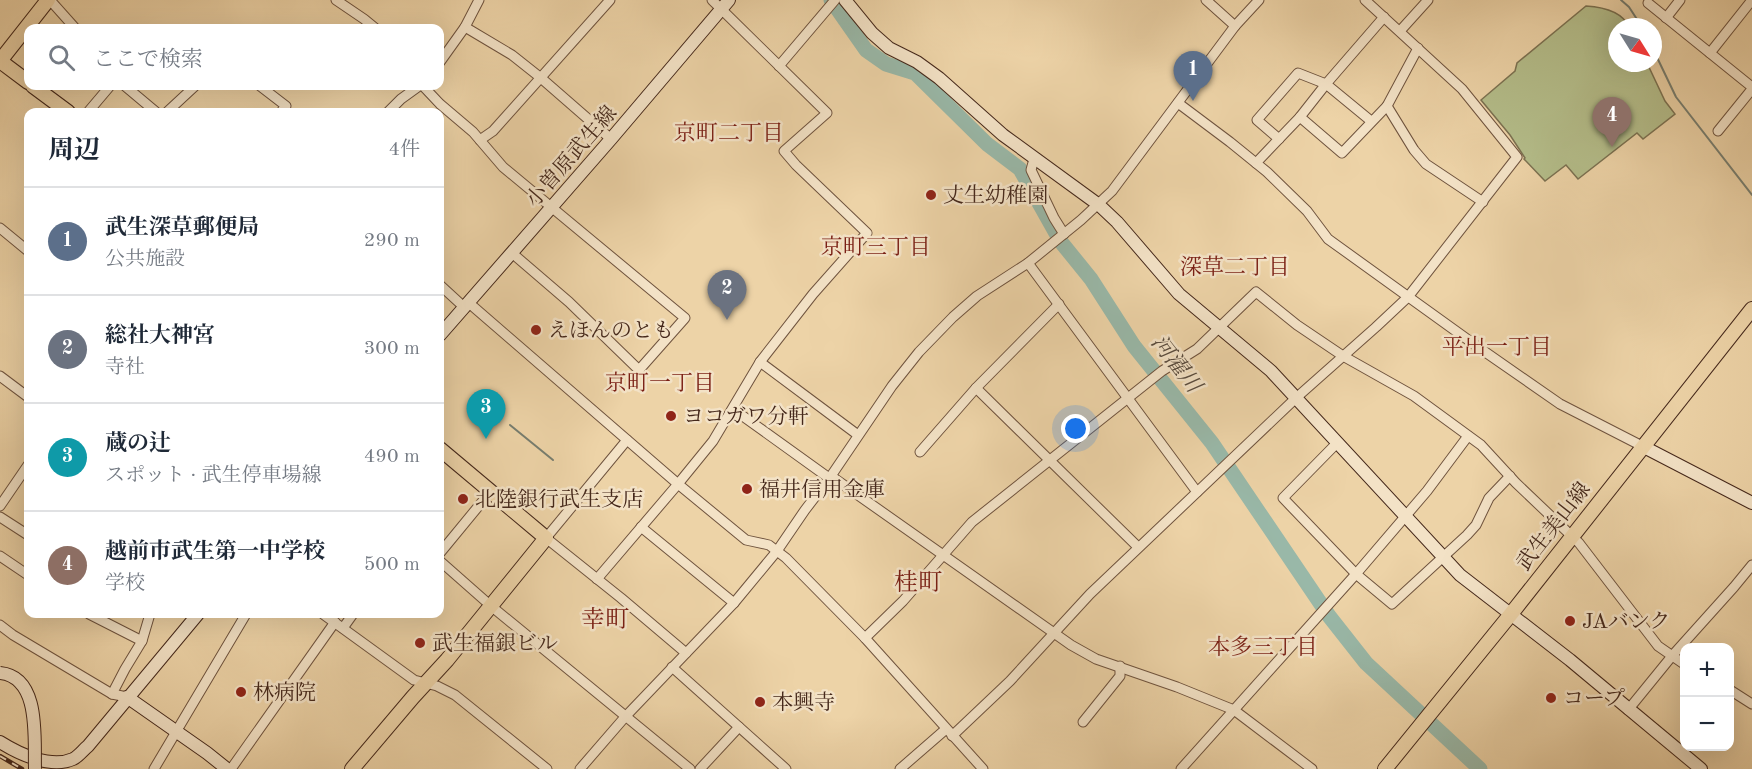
<!DOCTYPE html>
<html lang="ja">
<meta charset="utf-8">
<style>
body{margin:0;font-family:"Old Standard TT","Noto Serif JP",serif;background:#f6f6f7;color:#1f2937}
.controls{position:absolute;right:18px;bottom:18px;display:grid;overflow:hidden;border-radius:12px;box-shadow:0 6px 24px #0002}
.controls button{width:54px;height:54px;display:grid;place-items:center;padding:0;border:0;border-bottom:2px solid #e0e1e3;background:#fff;color:#1f2937;font:30px sans-serif}
.compass{position:absolute;left:1608px;top:18px;width:54px;height:54px;border-radius:50%;background:#fff;box-shadow:0 6px 24px #0002;rotate:127deg}
.you{position:absolute;left:1076px;top:429px;width:21px;height:21px;margin:-15px;border:4px solid #fff;border-radius:50%;background:#1a73e8;box-shadow:0 0 0 9px #1a73e833}
.badge{display:grid;place-items:center;width:39px;height:39px;border-radius:50%;background:#0f766e;color:#fff;font-size:20px;font-weight:700}
.pin{position:absolute;translate:-50% -50px;filter:drop-shadow(0 2px 3px #0008)}
.pin::after{content:'';position:absolute;top:32px;width:21px;height:18px;background:inherit;clip-path:polygon(0 0,100% 0,50% 100%)}
.list{margin:0;padding:0;list-style:none}
h2{display:flex;justify-content:space-between;align-items:center;height:78px;margin:0;padding:0 24px;font-size:26px}
h2 small{font-size:20px;font-weight:400;color:#747a83}
.list li{display:grid;grid-template-columns:39px 1fr auto;gap:18px;align-items:center;box-sizing:border-box;height:108px;padding:0 24px;border-top:2px solid #e0e1e3}
.list b{display:block;font-size:22px;white-space:nowrap}
.list p{margin:0;font-size:20px;white-space:nowrap;color:#747a83}
.list em{font-size:20px;font-style:normal;color:#747a83}
.icon{flex:none;width:33px;height:33px;fill:none;stroke:currentColor;stroke-width:2;stroke-linecap:round;stroke-linejoin:round}
.map{position:relative;flex:none;width:1752px;height:769px;overflow:hidden}
.search{position:absolute;background:#fff;box-shadow:0 6px 24px #0002;left:24px;top:24px;width:420px;height:66px;display:flex;align-items:center;gap:15px;box-sizing:border-box;padding:0 21px;border-radius:12px;color:#747a83;font-size:22px}
.panel{position:absolute;background:#fff;box-shadow:0 6px 24px #0002;left:24px;top:108px;width:420px;height:510px;border-radius:12px}
.map>svg:first-child{display:block}
.green{fill:#b4bd8a;stroke:#7c7252;stroke-width:1.5}
.lines{fill:none;stroke-linecap:round;stroke-linejoin:round}
.stream{stroke:#777e70;stroke-width:2}
.river{stroke:#99b8a8;stroke-width:15}
.street-casing{stroke:#6f533e;stroke-width:11}
.secondary-casing{stroke:#45281b;stroke-width:14}
.primary-casing{stroke:#45281b;stroke-width:16}
.street{stroke:#f3e2c6;stroke-width:9}
.secondary{stroke:#f3e2c6;stroke-width:12}
.primary{stroke:#edd3a7;stroke-width:14}
.rail-casing{stroke:#45281b;stroke-width:4.5}
.rail{stroke:#f3e2c6;stroke-width:2;stroke-dasharray:7;stroke-linecap:butt}
.secondary-bridge-casing{stroke:#45281b;stroke-width:14;stroke-linecap:butt}
.secondary-bridge{stroke:#f3e2c6;stroke-width:12}
.poi-dot{fill:#8f2418;stroke:#f3e2c6;stroke-width:2}
.labels{text-anchor:middle;stroke-width:5;stroke-linejoin:round;paint-order:stroke}
.street-label{font-size:21px;fill:#45281b;stroke:#f3e2c6}
.poi-label{font-size:21px;fill:#45281b;stroke:#f3e2c6;text-anchor:start}
.neighbourhood-label{font-size:22px;fill:#7a1f14;stroke:#f3e2c6}
.water-label{font-size:22px;font-style:italic;fill:#5a4c3e;stroke:#f3e2c6}
.quarter-label{font-size:24px;fill:#7a1f14;stroke:#f3e2c6}
</style>
<div class="map">
<svg width="1752" height="769" viewBox="0 0 1752 769">
<rect width="100%" height="100%" fill="#edd3a7"/>
<filter id="stains"><feTurbulence type="fractalNoise" baseFrequency=".00333" numOctaves="4"/><feColorMatrix values="0 0 0 0 .2 0 0 0 0 .09 0 0 0 0 .02 0 0 0 .5 -.17"/></filter>
<radialGradient id="worn" r=".72"><stop offset=".6" stop-color="#630" stop-opacity="0"/><stop offset="1" stop-color="#630" stop-opacity=".3"/></radialGradient>
<!-- green -->
<path class="green" d="M 1586,6 C 1602,7 1622,11 1629,27 L 1617,27 L 1617,63 L 1647,63 L 1665,101 L 1675,114 L 1643,139 L 1637,133 L 1578,179 L 1566,165 L 1545,181 L 1524,159 L 1525,158 L 1510,135 L 1481,100 L 1515,71 L 1517,63 Z"/>
<g class="lines">
<!-- stream -->
<g class="stream">
<path d="M 1621,0 L 1629,7 L 1642,27"/>
<path d="M 1653,49 L 1676,97 L 1752,195"/>
<path d="M 510,425 L 553,460"/>
</g>
<!-- river -->
<path class="river" d="M 831,0 L 866,50 L 886,64 L 915,73 L 987,144 L 1020,169 L 1061,242 L 1091,279 L 1134,346 L 1212,443 L 1329,616 L 1366,663 L 1480,769"/>
<defs>
<g id="street">
<path d="M 50,0 L 75,28"/>
<path d="M 336,0 L 364,19 L 375,28"/>
<path d="M 1206,0 L 1235,26"/>
<path d="M 1648,3 L 1752,87"/>
<path d="M 1666,18 L 1680,0"/>
<path d="M 465,27 L 512,55 L 541,78 L 611,139"/>
<path d="M 1400,31 L 1428,0"/>
<path d="M 1710,53 L 1752,0"/>
<path d="M 440,62 L 465,27 L 479,0"/>
<path d="M 779,66 L 835,0"/>
<path d="M 125,86 L 156,112"/>
<path d="M 260,86 L 286,106 L 281,112"/>
<path d="M 423,86 L 440,104 L 473,132 L 503,167 L 685,318 L 639,370 L 569,302 L 512,253"/>
<path d="M 1178,103 L 1230,142 L 1267,172 L 1307,211 L 1328,239 L 1478,347 L 1560,404 L 1642,446"/>
<path d="M 1387,106 L 1414,150 L 1426,164 L 1483,202"/>
<path d="M 88,112 L 110,86"/>
<path d="M 167,112 L 195,86"/>
<path d="M 388,112 L 401,99 L 419,86"/>
<path d="M 1300,117 L 1342,153 L 1387,106 L 1418,48"/>
<path d="M 1718,131 L 1752,89"/>
<path d="M 1279,139 L 1257,120 L 1298,73 L 1326,84 L 1371,121"/>
<path d="M 480,140 L 493,131 L 610,0"/>
<path d="M 1034,159 L 1031,170 L 1054,218 L 1064,234"/>
<path d="M 1256,163 L 1300,117 L 1326,84 L 1384,17"/>
<path d="M 0,228 L 28,251"/>
<path d="M 1028,263 L 1197,492"/>
<path d="M 440,285 L 465,308"/>
<path d="M 469,303 L 678,484 L 746,540 L 769,545 L 786,558 L 865,638 L 983,769"/>
<path d="M 760,362 L 858,435"/>
<path d="M 0,376 L 28,397"/>
<path d="M 976,388 L 1138,547"/>
<path d="M 733,409 L 829,478"/>
<path d="M 627,440 L 546,538 L 621,598 L 686,653"/>
<path d="M 1337,443 L 1283,498 L 1356,574 L 1392,604 L 1467,535 L 1476,525 L 1489,498 L 1510,476"/>
<path d="M 920,452 L 976,388 L 1059,304"/>
<path d="M 831,476 L 1071,645 L 1096,659 L 1177,687 L 1234,710 L 1312,769"/>
<path d="M 0,506 L 28,465"/>
<path d="M 0,517 L 28,535"/>
<path d="M 641,527 L 734,603"/>
<path d="M 440,553 L 491,491"/>
<path d="M 0,556 L 28,575"/>
<path d="M 440,561 L 491,606 L 690,769"/>
<path d="M 597,579 L 678,484 L 713,441 L 760,362 L 813,294 L 867,233 L 796,165 L 784,151 L 827,113 L 712,0"/>
<path d="M 89,614 L 142,641"/>
<path d="M 323,614 L 414,680 L 437,686 L 455,695 L 547,769"/>
<path d="M 0,625 L 13,635 L 112,694 L 127,697"/>
<path d="M 343,628 L 353,614"/>
<path d="M 865,638 L 903,601 L 972,522 L 1162,371 L 1197,349 L 1256,292 L 1297,325 L 1343,356 L 1414,396 L 1481,445 L 1516,483 L 1579,543 L 1658,646 L 1684,664"/>
<path d="M 672,667 L 786,769"/>
<path d="M 1730,690 L 1752,704"/>
<path d="M 112,694 L 125,669 L 142,641 L 150,614"/>
<path d="M 1628,710 L 1672,656 L 1734,587 L 1752,565"/>
<path d="M 1083,722 L 1120,676 L 1120,666"/>
<path d="M 952,736 L 1010,681 L 1090,594 L 1296,398 L 1376,327 L 1408,297 L 1517,157 L 1462,89 L 1365,0"/>
<path d="M 154,769 L 246,614"/>
<path d="M 231,769 L 335,622"/>
<path d="M 580,769 L 625,717 L 734,603 L 777,551 L 805,510 L 831,476 L 892,386 L 919,352 L 953,317 L 977,296 L 1028,263 L 1081,220 L 1112,191 L 1235,26 L 1259,0"/>
<path d="M 700,769 L 739,727"/>
<path d="M 900,769 L 946,729"/>
<path d="M 1181,769 L 1356,574 L 1427,491 L 1468,436"/>
</g>
<g id="secondary">
<path d="M 845,0 L 872,33 L 889,48 L 917,62 L 939,78 L 1003,135 L 1099,205 L 1117,222 L 1179,294 L 1271,371 L 1460,575 L 1570,660 L 1701,769"/>
<path d="M 440,335 L 611,139 L 729,0"/>
<path d="M 1642,446 L 1752,503"/>
<path d="M 127,697 L 207,753 L 227,769"/>
<path d="M 0,742 C 19,754 51,769 73,759 C 79,756 83,750 88,746 L 198,614"/>
</g>
<g id="primary">
<path d="M 0,61 L 48,0"/>
<path d="M 0,61 L 28,82"/>
<path d="M 33,86 L 68,112"/>
<path d="M 352,769 L 413,697 L 447,660 L 546,538 L 440,449"/>
<path d="M 1385,769 L 1511,614 L 1752,309"/>
</g>
</defs>
<!-- street casing -->
<use href="#street" class="street-casing"/>
<!-- secondary casing -->
<use href="#secondary" class="secondary-casing"/>
<!-- primary casing -->
<use href="#primary" class="primary-casing"/>
<!-- street -->
<use href="#street" class="street"/>
<!-- secondary -->
<use href="#secondary" class="secondary"/>
<!-- primary -->
<use href="#primary" class="primary"/>
<defs>
<path id="rail" d="M 0,756 L 22,769"/>
</defs>
<!-- rail casing -->
<use href="#rail" class="rail-casing"/>
<!-- rail -->
<use href="#rail" class="rail"/>
<defs>
<path id="secondary-bridge" d="M 0,673 C 41,677 34,739 35,769"/>
</defs>
<!-- secondary-bridge casing -->
<use href="#secondary-bridge" class="secondary-bridge-casing"/>
<!-- secondary-bridge -->
<use href="#secondary-bridge" class="secondary-bridge"/>
</g>
<!-- markers -->
<g class="poi-dot">
<circle cx="931" cy="195" r="6"/>
<circle cx="536" cy="330" r="6"/>
<circle cx="671" cy="416" r="6"/>
<circle cx="747" cy="489" r="6"/>
<circle cx="463" cy="499" r="6"/>
<circle cx="1570" cy="621" r="6"/>
<circle cx="420" cy="643" r="6"/>
<circle cx="241" cy="692" r="6"/>
<circle cx="1551" cy="698" r="6"/>
<circle cx="760" cy="702" r="6"/>
</g>
<g class="labels">
<!-- street labels -->
<g class="street-label">
<text transform="translate(571 156) rotate(-49)" y="7">小曽原武生線</text>
<text transform="translate(1553 526) rotate(-52)" y="7">武生美山線</text>
</g>
<!-- poi labels -->
<g class="poi-label">
<text x="943" y="202">丈生幼稚園</text>
<text x="548" y="337">えほんのとも</text>
<text x="683" y="423">ヨコガワ分軒</text>
<text x="759" y="496">福井信用金庫</text>
<text x="475" y="506">北陸銀行武生支店</text>
<text x="1582" y="628">JAバンク</text>
<text x="432" y="650">武生福銀ビル</text>
<text x="253" y="699">林病院</text>
<text x="1563" y="705">コープ</text>
<text x="772" y="709">本興寺</text>
</g>
<!-- neighbourhood labels -->
<g class="neighbourhood-label">
<text x="729" y="140">京町二丁目</text>
<text x="876" y="254">京町三丁目</text>
<text x="1235" y="274">深草二丁目</text>
<text x="1497" y="354">平出一丁目</text>
<text x="660" y="390">京町一丁目</text>
<text x="1263" y="654">本多三丁目</text>
</g>
<!-- water labels -->
<g class="water-label">
<text transform="translate(1177 363) rotate(52)" y="8">河濯川</text>
</g>
<!-- quarter labels -->
<g class="quarter-label">
<text x="918" y="590">桂町</text>
<text x="605" y="627">幸町</text>
</g>
</g>
<rect width="100%" height="100%" filter="url(#stains)"/>
<rect width="100%" height="100%" fill="url(#worn)"/>
</svg>
<div class="controls">
<button>+</button>
<button>−</button>
</div>
<svg class="compass" viewBox="-18 -18 36 36"><path d="M0-13l5 13h-10z" fill="#e53935"/><path d="M0 13l5-13h-10z" fill="#747a83"/></svg>
<div class="you"></div>
<div class="pin badge" style="left:1193px;top:101px;background:#5c6f8a">1</div>
<div class="pin badge" style="left:727px;top:320px;background:#6b7280">2</div>
<div class="pin badge" style="left:486px;top:439px;background:#0f9aa8">3</div>
<div class="pin badge" style="left:1612px;top:147px;background:#8d6e63">4</div>
<div class="search"><svg class="icon" aria-label="search" viewBox="0 0 24 24"><circle cx="10" cy="10" r="6"/><path d="M15 15l6 6"/></svg>ここで検索</div>
<section class="panel">
<h2>周辺<small>4件</small></h2>
<ul class="list">
<li><span class="badge" style="background:#5c6f8a">1</span><div><b>武生深草郵便局</b><p>公共施設</p></div><em>290 m</em></li>
<li><span class="badge" style="background:#6b7280">2</span><div><b>総社大神宮</b><p>寺社</p></div><em>300 m</em></li>
<li><span class="badge" style="background:#0f9aa8">3</span><div><b>蔵の辻</b><p>スポット · 武生停車場線</p></div><em>490 m</em></li>
<li><span class="badge" style="background:#8d6e63">4</span><div><b>越前市武生第一中学校</b><p>学校</p></div><em>500 m</em></li>
</ul>
</section>
</div>
